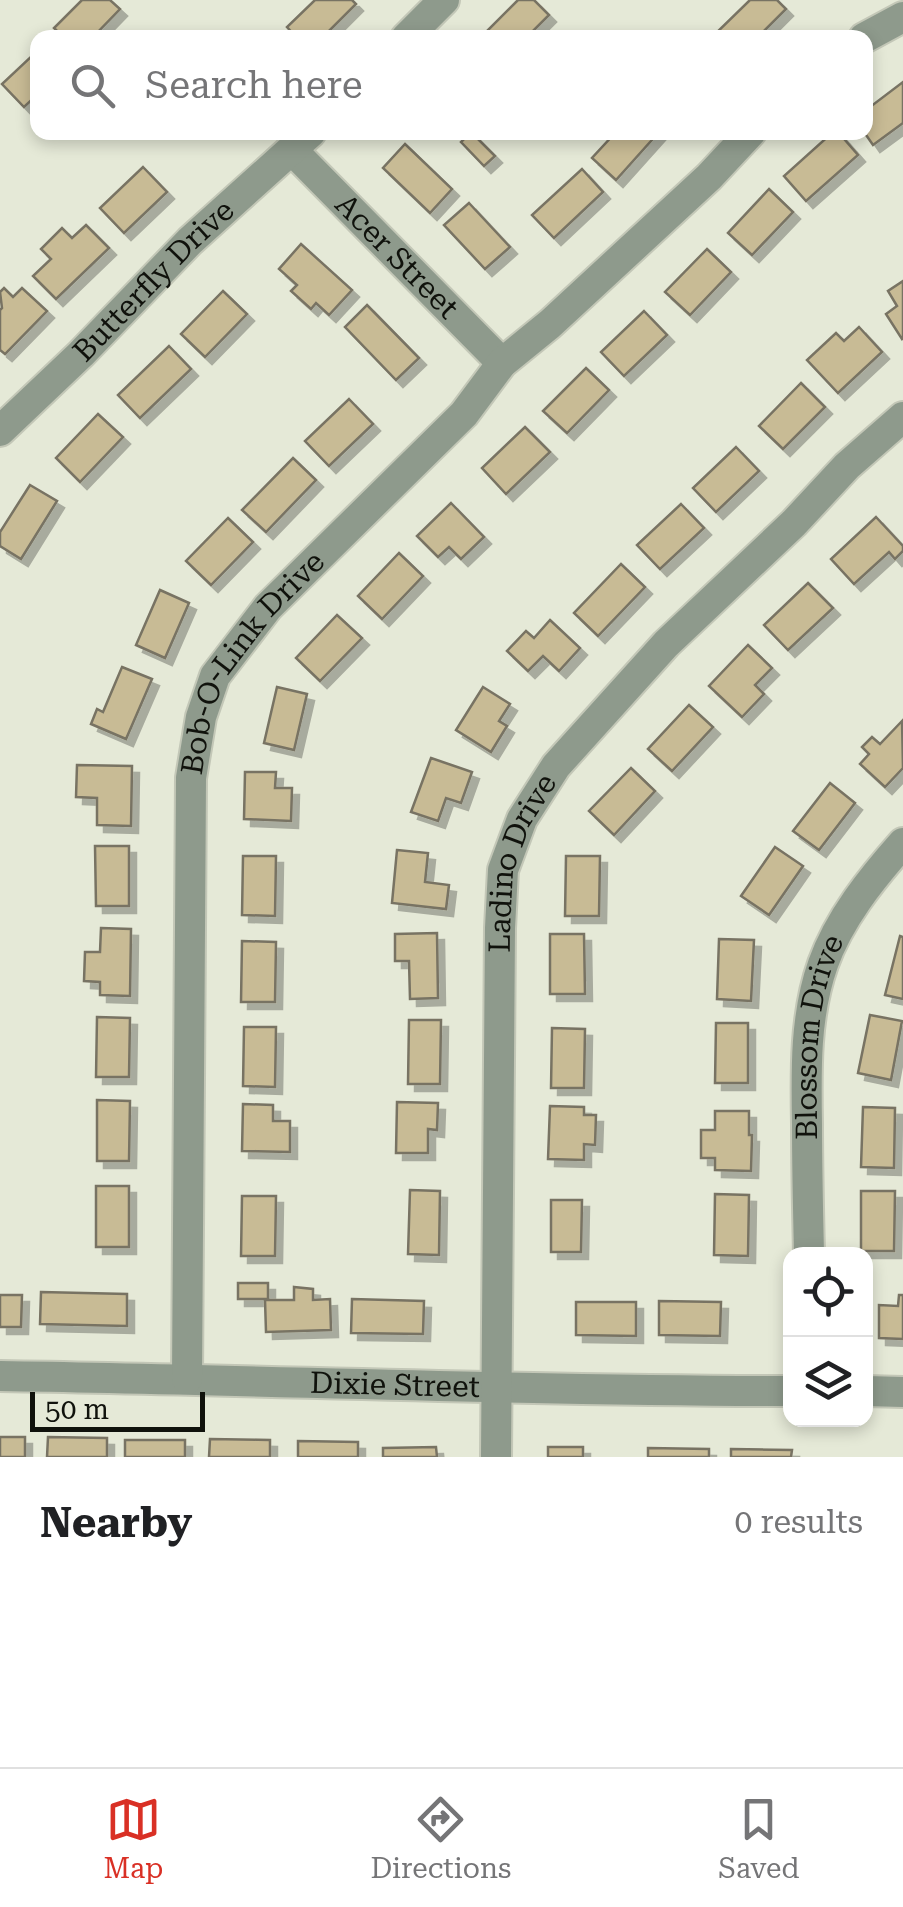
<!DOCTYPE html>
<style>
body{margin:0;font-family:"Roboto Serif",serif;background:#f2f2f2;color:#202124}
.controls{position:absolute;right:30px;bottom:30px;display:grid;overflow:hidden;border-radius:20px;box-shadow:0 5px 15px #0003}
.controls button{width:90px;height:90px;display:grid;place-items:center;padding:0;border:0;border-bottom:2px solid #e0e0e0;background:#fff;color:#202124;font:50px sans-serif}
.scale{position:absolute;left:30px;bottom:25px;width:175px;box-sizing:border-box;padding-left:10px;border:5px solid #10120c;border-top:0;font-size:28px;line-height:35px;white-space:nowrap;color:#10120c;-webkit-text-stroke:8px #e5e9d7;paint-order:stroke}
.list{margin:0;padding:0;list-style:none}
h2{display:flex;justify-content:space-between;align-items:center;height:130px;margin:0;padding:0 40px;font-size:42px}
h2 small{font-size:32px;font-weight:400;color:#757577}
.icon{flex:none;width:55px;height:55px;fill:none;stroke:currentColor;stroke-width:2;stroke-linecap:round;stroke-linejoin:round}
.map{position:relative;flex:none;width:903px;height:1457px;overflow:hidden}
.search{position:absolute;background:#fff;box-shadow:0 5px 15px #0003;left:30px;right:30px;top:30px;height:110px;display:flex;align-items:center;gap:25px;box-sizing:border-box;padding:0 35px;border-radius:20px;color:#757577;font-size:38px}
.sheet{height:310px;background:#fff}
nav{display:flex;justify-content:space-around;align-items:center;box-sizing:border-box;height:140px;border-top:2px solid #e0e0e0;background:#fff;font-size:28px;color:#757577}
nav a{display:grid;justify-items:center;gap:5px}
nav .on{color:#d93025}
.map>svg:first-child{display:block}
.building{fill:#c8bb95;stroke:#787363;stroke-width:2.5;filter:url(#shadow)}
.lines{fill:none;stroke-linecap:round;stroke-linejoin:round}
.minor-casing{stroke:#c3c7b7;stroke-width:34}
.minor{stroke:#8e9a8c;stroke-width:30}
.labels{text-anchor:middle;stroke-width:10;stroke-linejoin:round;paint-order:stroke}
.street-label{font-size:30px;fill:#10120c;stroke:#e5e9d7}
</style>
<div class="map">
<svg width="903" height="1457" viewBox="0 0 903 1457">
<defs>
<filter id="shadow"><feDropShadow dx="7" dy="7" stdDeviation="0" flood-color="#0004"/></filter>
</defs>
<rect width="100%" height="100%" fill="#e5e9d7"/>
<!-- building -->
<g class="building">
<path d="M 82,0 L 110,0 L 120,9 L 92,38 L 64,38 L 54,28 Z"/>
<path d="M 315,0 L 352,0 L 356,4 L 322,38 L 297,38 L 287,27 Z"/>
<path d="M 518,0 L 534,0 L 549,15 L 526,38 L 480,38 Z"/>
<path d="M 750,0 L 777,0 L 786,9 L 757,38 L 712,37 Z"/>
<path d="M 35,53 L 38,55 L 38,94 L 24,107 L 2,84 Z"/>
<path d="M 903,82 L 903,123 L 873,145 L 864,132 L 866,132 L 866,110 Z"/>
<path d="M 471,132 L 495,156 L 484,166 L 461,142 Z"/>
<path d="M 616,132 L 659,132 L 616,180 L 592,158 Z"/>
<path d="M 833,132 L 838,132 L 858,155 L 806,201 L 784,176 Z"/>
<path d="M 405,144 L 452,189 L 430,213 L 383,168 Z"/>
<path d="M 143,167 L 167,192 L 124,233 L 100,208 Z"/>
<path d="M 582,169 L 603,192 L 554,238 L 532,215 Z"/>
<path d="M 769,189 L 793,212 L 752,255 L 728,233 Z"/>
<path d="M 469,203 L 510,247 L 485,269 L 444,225 Z"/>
<path d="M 86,225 L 109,248 L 56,299 L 33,276 L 51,259 L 41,249 L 62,228 L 72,238 Z"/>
<path d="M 301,244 L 352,290 L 329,315 L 316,303 L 311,309 L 291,291 L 297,285 L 279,269 Z"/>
<path d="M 707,249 L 731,272 L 690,315 L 665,292 Z"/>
<path d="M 903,281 L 903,338 L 902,339 L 886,314 L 897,306 L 888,291 Z"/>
<path d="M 4,288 L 13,297 L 22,288 L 47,311 L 5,354 L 0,350 L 0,310 L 2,308 L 0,292 Z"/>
<path d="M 223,291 L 247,314 L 205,357 L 181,334 Z"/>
<path d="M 367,305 L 419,358 L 396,380 L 345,327 Z"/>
<path d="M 644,311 L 667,335 L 624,376 L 601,352 Z"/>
<path d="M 859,327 L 882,352 L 838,393 L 807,360 L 836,333 L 844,341 Z"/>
<path d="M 169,346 L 191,369 L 140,418 L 118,395 Z"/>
<path d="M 586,368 L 609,390 L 567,433 L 543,411 Z"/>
<path d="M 801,383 L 825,407 L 783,449 L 759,426 Z"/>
<path d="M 349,399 L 373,424 L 329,466 L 305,441 Z"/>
<path d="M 98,414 L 123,437 L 80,482 L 56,458 Z"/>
<path d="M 525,427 L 550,452 L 506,494 L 482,468 Z"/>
<path d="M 736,447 L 759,471 L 716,512 L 693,488 Z"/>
<path d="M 293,458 L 316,480 L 266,532 L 242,510 Z"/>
<path d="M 30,485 L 57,501 L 21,559 L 0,546 L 0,532 Z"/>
<path d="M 451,503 L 484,537 L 461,559 L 449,547 L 438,557 L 417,536 Z"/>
<path d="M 681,504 L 704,528 L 660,569 L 637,545 Z"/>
<path d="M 876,517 L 903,546 L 903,551 L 895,559 L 889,552 L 854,584 L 831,559 Z"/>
<path d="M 228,518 L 253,542 L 211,585 L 186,561 Z"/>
<path d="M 399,553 L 423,576 L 382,619 L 358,596 Z"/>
<path d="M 621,564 L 645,587 L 598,636 L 574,613 Z"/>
<path d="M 808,583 L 833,608 L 788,650 L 764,625 Z"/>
<path d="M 160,590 L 189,603 L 165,658 L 136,645 Z"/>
<path d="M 337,615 L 362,638 L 320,681 L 296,658 Z"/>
<path d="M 550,620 L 580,648 L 559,671 L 543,656 L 528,671 L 507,651 L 526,631 L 534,638 Z"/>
<path d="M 748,645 L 772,668 L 755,685 L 764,694 L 742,717 L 709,686 Z"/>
<path d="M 122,667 L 152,679 L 126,739 L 91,724 L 97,709 L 103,712 Z"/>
<path d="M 277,687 L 307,694 L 294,750 L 264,743 Z"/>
<path d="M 483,687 L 510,704 L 499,721 L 507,726 L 491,752 L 456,730 Z"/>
<path d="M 689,705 L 713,727 L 672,771 L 648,749 Z"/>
<path d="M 902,721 L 903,768 L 885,787 L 860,764 L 869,754 L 862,747 L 872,737 L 880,744 Z"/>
<path d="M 431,758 L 472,772 L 461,803 L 446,798 L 438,821 L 411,812 Z"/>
<path d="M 77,765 L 132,766 L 131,826 L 97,825 L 97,798 L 76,797 Z"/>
<path d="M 631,768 L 655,791 L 614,835 L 589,811 Z"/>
<path d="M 245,772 L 276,772 L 275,788 L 292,788 L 291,821 L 244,819 Z"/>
<path d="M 830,783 L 855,803 L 819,850 L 793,831 Z"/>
<path d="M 95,846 L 129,846 L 129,906 L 96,906 Z"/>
<path d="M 775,847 L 803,866 L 769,915 L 741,896 Z"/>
<path d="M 397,850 L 428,853 L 425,882 L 449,885 L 446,909 L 392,903 Z"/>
<path d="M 243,856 L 276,856 L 275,916 L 242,915 Z"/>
<path d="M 566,856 L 600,856 L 599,916 L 565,916 Z"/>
<path d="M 101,928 L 131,929 L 130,996 L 100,995 L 100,982 L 84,981 L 85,952 L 100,952 Z"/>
<path d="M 437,933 L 438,998 L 410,999 L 409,961 L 395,961 L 395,934 Z"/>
<path d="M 550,934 L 584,934 L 585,994 L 550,994 Z"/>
<path d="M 900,936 L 903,937 L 903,999 L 885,995 Z"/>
<path d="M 719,939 L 754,940 L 751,1001 L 717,999 Z"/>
<path d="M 242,941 L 276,942 L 275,1002 L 241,1002 Z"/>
<path d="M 870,1015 L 902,1021 L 891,1080 L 858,1073 Z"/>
<path d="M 97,1017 L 130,1018 L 129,1077 L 96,1077 Z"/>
<path d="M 409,1020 L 441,1020 L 440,1084 L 408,1084 Z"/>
<path d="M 716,1023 L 748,1023 L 748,1083 L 715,1083 Z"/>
<path d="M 244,1027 L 276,1027 L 275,1087 L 243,1086 Z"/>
<path d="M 552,1028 L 585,1029 L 584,1088 L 551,1088 Z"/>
<path d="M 97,1100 L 130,1101 L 129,1161 L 97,1161 Z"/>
<path d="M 397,1102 L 438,1103 L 437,1130 L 428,1129 L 428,1153 L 396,1153 Z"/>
<path d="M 243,1104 L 273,1105 L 273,1121 L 290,1121 L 290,1152 L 242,1151 Z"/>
<path d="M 550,1106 L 584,1107 L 584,1115 L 596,1115 L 595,1145 L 584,1144 L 584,1160 L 548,1159 Z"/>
<path d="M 863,1107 L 895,1108 L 894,1168 L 861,1167 Z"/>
<path d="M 715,1111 L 749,1111 L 749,1135 L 752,1135 L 751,1171 L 715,1170 L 715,1158 L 701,1158 L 701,1130 L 715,1130 Z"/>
<rect x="96" y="1186" width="33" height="61"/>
<path d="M 410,1190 L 440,1191 L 439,1255 L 408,1254 Z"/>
<path d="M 861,1191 L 895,1191 L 894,1251 L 861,1251 Z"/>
<path d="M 715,1194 L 749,1195 L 748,1256 L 714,1255 Z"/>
<path d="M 242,1196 L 276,1196 L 275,1256 L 241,1256 Z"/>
<path d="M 551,1200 L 582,1200 L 581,1252 L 551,1252 Z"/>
<rect x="238" y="1283" width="30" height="16"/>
<path d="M 294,1287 L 313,1289 L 313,1300 L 330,1299 L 331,1330 L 266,1332 L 265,1300 L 294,1300 Z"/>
<path d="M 41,1292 L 127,1294 L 127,1326 L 40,1324 Z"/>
<path d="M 0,1295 L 22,1295 L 21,1327 L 0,1327 Z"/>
<path d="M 899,1295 L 903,1295 L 903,1339 L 879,1338 L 879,1305 L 898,1306 Z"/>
<path d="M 352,1299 L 424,1301 L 423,1334 L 351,1333 Z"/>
<path d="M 659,1301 L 721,1302 L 720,1336 L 659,1335 Z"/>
<path d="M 576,1302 L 636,1302 L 636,1336 L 576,1335 Z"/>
<rect x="0" y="1437" width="25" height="20"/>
<path d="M 48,1437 L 107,1438 L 107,1457 L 47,1457 Z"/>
<path d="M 210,1439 L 270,1440 L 270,1457 L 209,1457 Z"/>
<rect x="125" y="1440" width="60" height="17"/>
<path d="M 298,1441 L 358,1442 L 358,1457 L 298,1457 Z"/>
<path d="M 436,1447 L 437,1457 L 383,1457 L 383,1448 Z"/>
<rect x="548" y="1447" width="35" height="10"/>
<path d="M 648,1448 L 709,1449 L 709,1457 L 648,1457 Z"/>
<path d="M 731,1449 L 792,1450 L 791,1457 L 731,1457 Z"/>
</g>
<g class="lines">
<defs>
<g id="minor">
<path d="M 406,38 L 444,0"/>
<path d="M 864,38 L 903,17"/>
<path id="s1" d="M 293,151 L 502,363"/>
<path id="s2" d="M 0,431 L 81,354 L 190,241 L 311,132"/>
<path id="s3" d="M 809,1254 C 808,1211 807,1167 807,1124 C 806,1070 805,1015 823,964 C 839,919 871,879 903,843"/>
<path id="s4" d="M 0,1376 C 264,1380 527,1391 790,1391"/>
<path id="s5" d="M 187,1379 L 191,778 L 201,717 L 215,676 L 268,607 L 464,414 L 502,363 L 550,324 L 709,177 L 751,132"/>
<path d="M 866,1391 L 903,1392"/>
<path id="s6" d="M 496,1457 L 500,928 L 503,870 L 522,819 L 556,766 L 666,644 L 794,523 L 847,466 L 903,417"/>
</g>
</defs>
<!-- minor casing -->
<use href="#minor" class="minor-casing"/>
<!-- minor -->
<use href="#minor" class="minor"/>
</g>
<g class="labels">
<!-- street labels -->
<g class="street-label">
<text dy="10" stroke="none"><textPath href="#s1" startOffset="148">Acer Street</textPath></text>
<text dy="10" stroke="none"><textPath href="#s2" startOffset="215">Butterfly Drive</textPath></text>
<text dy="10" stroke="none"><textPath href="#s5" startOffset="735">Bob-O-Link Drive</textPath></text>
<text dy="10" stroke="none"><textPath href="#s6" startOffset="598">Ladino Drive</textPath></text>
<text dy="10" stroke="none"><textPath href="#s3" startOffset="218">Blossom Drive</textPath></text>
<text dy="10" stroke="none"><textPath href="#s4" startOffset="395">Dixie Street</textPath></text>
</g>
</g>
</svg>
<div class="controls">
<button><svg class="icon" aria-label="locate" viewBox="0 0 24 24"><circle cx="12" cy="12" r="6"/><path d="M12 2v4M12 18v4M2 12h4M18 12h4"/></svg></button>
<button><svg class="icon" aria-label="layers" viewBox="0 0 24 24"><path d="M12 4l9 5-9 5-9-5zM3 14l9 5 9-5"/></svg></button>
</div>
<div class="scale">50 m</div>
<div class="search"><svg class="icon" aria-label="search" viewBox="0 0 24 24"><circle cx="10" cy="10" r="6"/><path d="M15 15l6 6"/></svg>Search here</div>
</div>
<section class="sheet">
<h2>Nearby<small>0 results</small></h2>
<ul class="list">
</ul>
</section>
<nav>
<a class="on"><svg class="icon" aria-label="map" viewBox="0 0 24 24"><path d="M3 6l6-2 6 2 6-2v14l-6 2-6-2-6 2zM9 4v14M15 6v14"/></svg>Map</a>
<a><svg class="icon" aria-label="directions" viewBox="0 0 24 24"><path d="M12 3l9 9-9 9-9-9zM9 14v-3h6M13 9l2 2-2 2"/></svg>Directions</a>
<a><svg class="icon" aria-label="saved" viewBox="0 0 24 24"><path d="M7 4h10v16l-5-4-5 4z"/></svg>Saved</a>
</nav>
